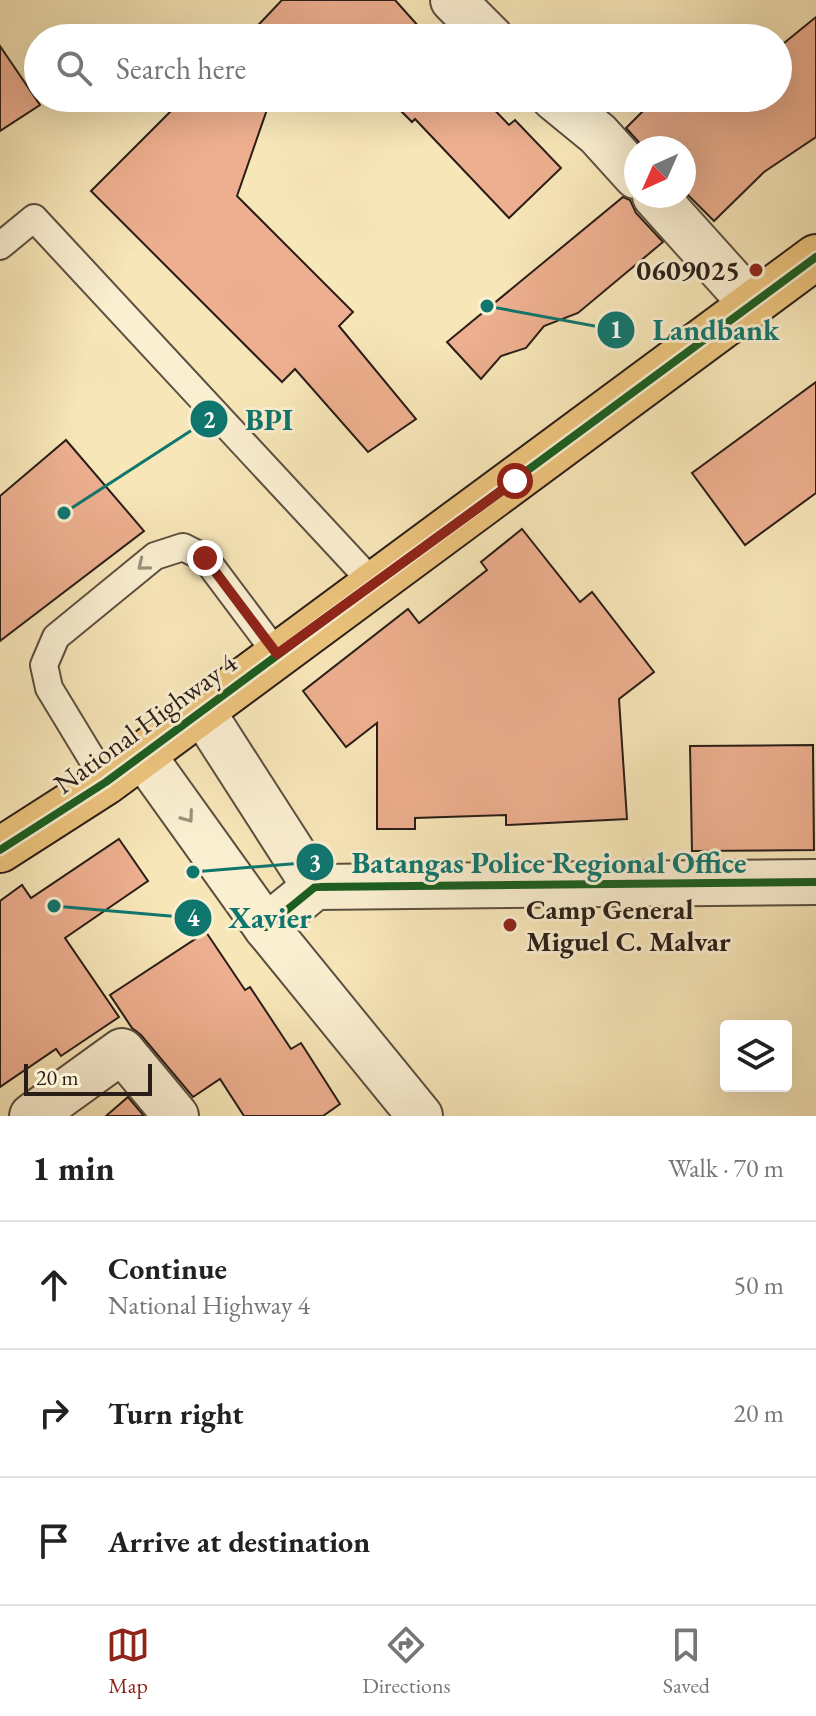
<!DOCTYPE html>
<meta charset="utf-8">
<style>
body{margin:0;font-family:"EB Garamond",serif;background:#f2f2f2;color:#222}
.controls{position:absolute;right:24px;bottom:24px;display:grid;overflow:hidden;border-radius:8px;box-shadow:0 8px 32px #0002}
.controls button{width:72px;height:72px;display:grid;place-items:center;padding:0;border:0;border-bottom:2px solid #e0e0e0;background:#fff;color:#222;font:40px sans-serif}
.compass{position:absolute;left:624px;top:136px;width:72px;height:72px;border-radius:50%;background:#fff;box-shadow:0 8px 32px #0002;rotate:225deg}
.scale{position:absolute;left:24px;bottom:20px;width:128px;box-sizing:border-box;padding-left:8px;border:4px solid #291d17;border-top:0;font-size:22px;line-height:28px;white-space:nowrap;color:#291d17;-webkit-text-stroke:6px #faefd1;paint-order:stroke}
.stop{position:absolute;width:24px;height:24px;margin:-18px;border:6px solid #8f2418;border-radius:50%;background:#fff}
.stop.end{background:#8f2418;border-color:#fff;box-shadow:0 2px 8px #0008}
.list{margin:0;padding:0;list-style:none}
h2{display:flex;justify-content:space-between;align-items:center;height:104px;margin:0;padding:0 32px;font-size:34px}
h2 small{font-size:26px;font-weight:400;color:#767676}
.list li{display:grid;grid-template-columns:52px 1fr auto;gap:24px;align-items:center;box-sizing:border-box;height:128px;padding:0 32px;border-top:2px solid #e0e0e0}
.list b{display:block;font-size:30px;white-space:nowrap}
.list p{margin:0;font-size:26px;white-space:nowrap;color:#767676}
.list em{font-size:26px;font-style:normal;color:#767676}
.icon{flex:none;width:44px;height:44px;fill:none;stroke:currentColor;stroke-width:2;stroke-linecap:round;stroke-linejoin:round}
.map{position:relative;flex:none;width:816px;height:1116px;overflow:hidden}
.search{position:absolute;background:#fff;box-shadow:0 8px 32px #0002;left:24px;right:24px;top:24px;height:88px;display:flex;align-items:center;gap:20px;box-sizing:border-box;padding:0 28px;border-radius:44px;color:#767676;font-size:30px}
.sheet{height:488px;background:#fff}
nav{display:flex;justify-content:space-around;align-items:center;box-sizing:border-box;height:112px;border-top:2px solid #e0e0e0;background:#fff;font-size:22px;color:#767676}
nav a{display:grid;justify-items:center;gap:4px}
nav .on{color:#8f2418}
.map>svg:first-child{display:block}
.building{fill:#edaf8f;stroke:#291d17;stroke-width:2}
.lines{fill:none;stroke-linecap:round;stroke-linejoin:round}
.service-casing{stroke:#5c4f3f;stroke-width:30}
.minor-casing{stroke:#5c4f3f;stroke-width:48}
.primary-casing{stroke:#291d17;stroke-width:48}
.service{stroke:#faefd1;stroke-width:26}
.minor{stroke:#faefd1;stroke-width:44}
.primary{stroke:#ecc37c;stroke-width:44}
.cycleway-casing{stroke:#faefd1;stroke-width:13}
.cycleway{stroke:#1b5e20;stroke-width:8}
.oneway{stroke:#9c907d}
.route{stroke:#8f2418;stroke-width:10}
.poi-dot{fill:#8f2418;stroke:#faefd1;stroke-width:3}
.labels{text-anchor:middle;stroke-width:6;stroke-linejoin:round;paint-order:stroke}
.poi-label{font-size:28px;font-weight:bold;fill:#291d17;stroke:#faefd1;text-anchor:end}
.street-label{font-size:28px;fill:#291d17;stroke:#faefd1}
.leader{fill:none;stroke:#0f766e;stroke-width:3}
.callout-dot{fill:#0f766e;stroke:#faefd1;stroke-width:3}
.mark-label{font-size:24px;text-anchor:middle;font-weight:bold;fill:#fff}
.callout-label{font-size:30px;text-anchor:middle;font-weight:bold;fill:#0f766e;stroke:#faefd1;stroke-width:6;stroke-linejoin:round;paint-order:stroke}
</style>
<div class="map">
<svg width="816" height="1116" viewBox="0 0 816 1116">
<rect width="100%" height="100%" fill="#f7e6b8"/>
<filter id="stains"><feTurbulence type="fractalNoise" baseFrequency=".0025" numOctaves="4"/><feColorMatrix values="0 0 0 0 .2 0 0 0 0 .09 0 0 0 0 .02 0 0 0 .5 -.17"/></filter>
<radialGradient id="worn" r=".72"><stop offset=".6" stop-color="#630" stop-opacity="0"/><stop offset="1" stop-color="#630" stop-opacity=".3"/></radialGradient>
<!-- building -->
<g class="building">
<path d="M 282,0 L 395,0 L 429,38 L 246,38 Z"/>
<path d="M 816,17 L 816,137 L 764,172 L 714,221 L 684,191 L 684,148 L 644,148 L 626,128 L 649,105 L 655,110 L 672,98 L 778,98 L 778,48 Z"/>
<path d="M 0,46 L 40,105 L 0,131 Z"/>
<path d="M 162,98 L 271,98 L 237,196 L 353,312 L 339,326 L 416,419 L 368,452 L 295,369 L 282,382 L 91,191 L 176,106 Z"/>
<path d="M 388,98 L 483,98 L 509,125 L 515,120 L 561,168 L 509,218 L 415,119 L 412,122 Z"/>
<path d="M 623,197 L 630,200 L 636,213 L 663,242 L 578,313 L 544,326 L 526,348 L 501,356 L 481,379 L 447,342 Z"/>
<path d="M 816,382 L 816,493 L 745,545 L 692,473 Z"/>
<path d="M 66,440 L 144,531 L 0,641 L 0,496 Z"/>
<path d="M 522,529 L 580,602 L 592,592 L 654,672 L 619,699 L 627,819 L 506,825 L 506,815 L 415,818 L 415,829 L 377,829 L 377,723 L 346,747 L 303,691 L 408,609 L 419,623 L 487,570 L 481,562 Z"/>
<path d="M 813,745 L 814,850 L 692,851 L 690,746 Z"/>
<path d="M 119,839 L 148,881 L 65,938 L 119,1017 L 61,1056 L 56,1049 L 0,1087 L 0,901 L 22,885 L 31,898 Z"/>
<path d="M 206,932 L 245,990 L 250,987 L 291,1049 L 301,1043 L 340,1104 L 323,1116 L 244,1116 L 220,1079 L 193,1097 L 141,1035 L 132,1028 L 110,995 Z"/>
<path d="M 128,1097 L 144,1116 L 106,1116 Z"/>
</g>
<g class="lines">
<defs>
<g id="service">
<path d="M 0,246 L 34,218 L 373,583"/>
<path d="M 106,782 L 49,688 L 44,665 L 56,637 L 155,556 L 183,547 L 205,558 L 277,654"/>
</g>
<g id="minor">
<path d="M 453,0 L 491,38"/>
<path d="M 554,98 L 598,134 L 636,176"/>
<path d="M 655,196 L 753,305"/>
<path d="M 202,711 L 315,887"/>
<path d="M 142,754 L 266,927 L 420,1116"/>
<path d="M 266,927 L 315,887 L 816,882"/>
<path d="M 32,1116 L 122,1051 L 176,1116"/>
</g>
<path id="primary" d="M 0,850 L 106,782 L 816,257"/>
</defs>
<!-- service casing -->
<use href="#service" class="service-casing"/>
<!-- minor casing -->
<use href="#minor" class="minor-casing"/>
<!-- primary casing -->
<use href="#primary" class="primary-casing"/>
<!-- service -->
<use href="#service" class="service"/>
<!-- minor -->
<use href="#minor" class="minor"/>
<!-- primary -->
<use href="#primary" class="primary"/>
<defs>
<g id="cycleway">
<path d="M 0,850 L 106,782 L 816,257"/>
<path d="M 266,927 L 315,887 L 816,882"/>
</g>
</defs>
<!-- cycleway casing -->
<use href="#cycleway" class="cycleway-casing"/>
<!-- cycleway -->
<use href="#cycleway" class="cycleway"/>
</g>
<!-- one-way arrows -->
<defs><path id="oneway-chevron" d="M-2-3.5L2.5 0L-2 3.5" fill="none" stroke-width="1.6" stroke-linecap="round" stroke-linejoin="round" transform="scale(2)"/></defs>
<g class="oneway">
<use href="#oneway-chevron" transform="translate(143 565) rotate(141)"/>
<use href="#oneway-chevron" transform="translate(188 817) rotate(54)"/>
</g>
<g class="lines">
<!-- route -->
<path class="route" d="M 205,558 L 277,654 L 515,481"/>
</g>
<!-- markers -->
<g class="poi-dot">
<circle cx="756" cy="270" r="8"/>
<circle cx="510" cy="925" r="8"/>
</g>
<g class="labels">
<!-- poi labels -->
<g class="poi-label">
<text x="740" y="280">0609025</text>
<text x="526" y="919" text-anchor="start">Camp General<tspan x="526" dy="32">Miguel C. Malvar</tspan></text>
</g>
<!-- street labels -->
<g class="street-label">
<text transform="translate(145 723) rotate(-36)" y="10">National Highway 4</text>
</g>
</g>
<!-- callouts -->
<path class="leader" d="M487 306L616 330M64 513L209 419M193 872L315 862M54 906L193 918"/>
<g class="callout-dot">
<circle cx="487" cy="306" r="8"/>
<circle cx="64" cy="513" r="8"/>
<circle cx="193" cy="872" r="8"/>
<circle cx="54" cy="906" r="8"/>
<circle cx="616" cy="330" r="20"/>
<circle cx="209" cy="419" r="20"/>
<circle cx="315" cy="862" r="20"/>
<circle cx="193" cy="918" r="20"/>
</g>
<g class="mark-label">
<text x="616" y="338">1</text>
<text x="209" y="428">2</text>
<text x="315" y="871">3</text>
<text x="193" y="926">4</text>
</g>
<g class="callout-label">
<text x="716" y="340">Landbank</text>
<text x="269" y="430">BPI</text>
<text x="549" y="873">Batangas Police Regional Office</text>
<text x="270" y="928">Xavier</text>
</g>
<rect width="100%" height="100%" filter="url(#stains)"/>
<rect width="100%" height="100%" fill="url(#worn)"/>
</svg>
<div class="controls">
<button><svg class="icon" aria-label="layers" viewBox="0 0 24 24"><path d="M12 4l9 5-9 5-9-5zM3 14l9 5 9-5"/></svg></button>
</div>
<svg class="compass" viewBox="-18 -18 36 36"><path d="M0-13l5 13h-10z" fill="#e53935"/><path d="M0 13l5-13h-10z" fill="#767676"/></svg>
<div class="scale">20 m</div>
<div class="stop" style="left:515px;top:481px"></div>
<div class="stop end" style="left:205px;top:558px"></div>
<div class="search"><svg class="icon" aria-label="search" viewBox="0 0 24 24"><circle cx="10" cy="10" r="6"/><path d="M15 15l6 6"/></svg>Search here</div>
</div>
<section class="sheet">
<h2>1 min<small>Walk · 70 m</small></h2>
<ul class="list">
<li><svg class="icon" aria-label="ahead" viewBox="0 0 24 24"><path d="M12 20V5M6 11l6-6 6 6"/></svg><div><b>Continue</b><p>National Highway 4</p></div><em>50 m</em></li>
<li><svg class="icon" aria-label="right" viewBox="0 0 24 24"><path d="M7 20v-9h11M14 6l5 5-5 5"/></svg><div><b>Turn right</b></div><em>20 m</em></li>
<li><svg class="icon" aria-label="arrive" viewBox="0 0 24 24"><path d="M6 21V4h12l-3 4 3 4H6"/></svg><div><b>Arrive at destination</b></div></li>
</ul>
</section>
<nav>
<a class="on"><svg class="icon" aria-label="map" viewBox="0 0 24 24"><path d="M3 6l6-2 6 2 6-2v14l-6 2-6-2-6 2zM9 4v14M15 6v14"/></svg>Map</a>
<a><svg class="icon" aria-label="directions" viewBox="0 0 24 24"><path d="M12 3l9 9-9 9-9-9zM9 14v-3h6M13 9l2 2-2 2"/></svg>Directions</a>
<a><svg class="icon" aria-label="saved" viewBox="0 0 24 24"><path d="M7 4h10v16l-5-4-5 4z"/></svg>Saved</a>
</nav>
